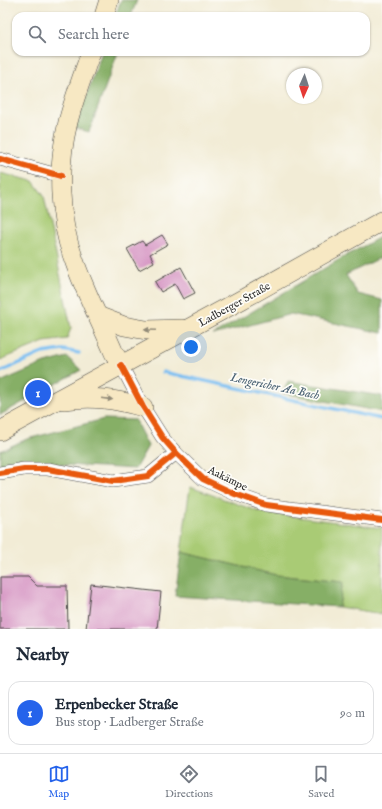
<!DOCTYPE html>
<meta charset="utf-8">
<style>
body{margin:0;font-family:"IM FELL English",serif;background:#f2f2f3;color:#1f2937}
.compass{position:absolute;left:286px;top:68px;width:36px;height:36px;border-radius:50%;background:#fff;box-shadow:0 1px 3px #0004;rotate:183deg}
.you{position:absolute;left:191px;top:347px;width:14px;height:14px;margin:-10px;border:3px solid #fff;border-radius:50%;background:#1a73e8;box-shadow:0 0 0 6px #1a73e833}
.badge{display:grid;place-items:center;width:26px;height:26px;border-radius:50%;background:#2563eb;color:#fff;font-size:13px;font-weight:700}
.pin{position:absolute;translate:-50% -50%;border:2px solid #fff;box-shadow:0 1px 4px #0006}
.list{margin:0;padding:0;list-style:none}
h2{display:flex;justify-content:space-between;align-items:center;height:52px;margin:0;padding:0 16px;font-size:17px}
h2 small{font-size:13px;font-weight:400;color:#747a83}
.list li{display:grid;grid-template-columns:26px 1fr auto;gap:12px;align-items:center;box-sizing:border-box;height:64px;margin:0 8px 8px;padding:0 8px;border:1px solid #e0e1e3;border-radius:12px}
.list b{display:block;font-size:15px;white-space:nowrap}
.list p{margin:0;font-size:13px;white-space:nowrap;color:#747a83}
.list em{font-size:13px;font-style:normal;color:#747a83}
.icon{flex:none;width:22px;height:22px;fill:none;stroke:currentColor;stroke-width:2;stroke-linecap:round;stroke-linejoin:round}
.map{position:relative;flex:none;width:382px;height:629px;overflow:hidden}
.search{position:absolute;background:#fff;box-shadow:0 1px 3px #0004;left:12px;right:12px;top:12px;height:44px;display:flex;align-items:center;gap:10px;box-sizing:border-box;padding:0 14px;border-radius:12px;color:#747a83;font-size:15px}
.sheet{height:124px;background:#fff}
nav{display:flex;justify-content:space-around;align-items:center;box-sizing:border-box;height:56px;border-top:1px solid #e0e1e3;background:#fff;font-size:11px;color:#747a83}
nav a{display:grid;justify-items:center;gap:2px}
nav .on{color:#2563eb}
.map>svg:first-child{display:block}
.green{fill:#a9cb74;stroke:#6a7b50}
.forest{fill:#86af66;stroke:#586d48}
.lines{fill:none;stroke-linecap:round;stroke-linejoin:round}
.stream{stroke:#7cbff2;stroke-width:3.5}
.building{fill:#d490c1}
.street-casing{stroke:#494845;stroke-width:14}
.secondary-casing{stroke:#494845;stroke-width:20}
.street{stroke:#fff;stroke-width:13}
.secondary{stroke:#f7e8c3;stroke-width:19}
.cycleway-casing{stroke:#fdfcf7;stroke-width:8}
.cycleway{stroke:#e8590c;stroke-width:6}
.oneway{fill:#918a77}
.labels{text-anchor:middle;stroke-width:3.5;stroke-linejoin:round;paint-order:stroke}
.street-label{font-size:11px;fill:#2b2b2b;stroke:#fdfcf7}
.water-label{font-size:12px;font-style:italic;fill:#475f71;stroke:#fdfcf7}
</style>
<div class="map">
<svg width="382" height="629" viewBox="0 0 382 629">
<rect width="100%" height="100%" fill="#fdfcf7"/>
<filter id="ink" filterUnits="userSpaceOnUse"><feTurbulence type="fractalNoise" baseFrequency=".025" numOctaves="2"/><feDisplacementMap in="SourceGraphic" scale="8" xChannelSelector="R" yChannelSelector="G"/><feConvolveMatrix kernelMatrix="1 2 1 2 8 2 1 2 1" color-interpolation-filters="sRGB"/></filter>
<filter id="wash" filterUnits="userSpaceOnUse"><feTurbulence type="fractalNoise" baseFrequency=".012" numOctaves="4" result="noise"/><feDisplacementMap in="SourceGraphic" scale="16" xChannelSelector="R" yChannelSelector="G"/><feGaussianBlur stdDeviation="0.9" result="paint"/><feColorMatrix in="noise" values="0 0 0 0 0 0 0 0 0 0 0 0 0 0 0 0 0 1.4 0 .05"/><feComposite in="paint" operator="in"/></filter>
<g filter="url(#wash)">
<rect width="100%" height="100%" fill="#f2ecd6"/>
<!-- green -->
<g class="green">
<path d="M 0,173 L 33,181 L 44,196 L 71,328 L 67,339 L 44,342 L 0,360 Z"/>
<path d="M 190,487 L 260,512 L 382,528 L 382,614 L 339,607 L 342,582 L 276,575 L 181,552 Z"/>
</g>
<!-- forest -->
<g class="forest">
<path d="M 121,0 L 137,0 L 131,16 L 115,16 Z"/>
<path d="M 102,52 L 118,52 L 89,132 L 75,128 Z"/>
<path d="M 382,236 L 382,257 L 346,275 L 358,294 L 382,300 L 382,333 L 291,314 L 213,335 L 340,259 Z"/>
<path d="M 67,357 L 81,370 L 0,415 L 0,382 L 42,364 Z"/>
<path d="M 288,381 L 382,396 L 382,412 L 283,393 Z"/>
<path d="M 104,419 L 135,420 L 148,446 L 135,469 L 50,464 L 0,469 L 0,451 L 27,439 Z"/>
<path d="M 181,552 L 276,575 L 343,582 L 339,607 L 175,596 Z"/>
</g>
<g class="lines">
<!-- stream -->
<g class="stream">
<path d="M 0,372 L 42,353 L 63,350 L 79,353"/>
<path d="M 163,372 L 382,419"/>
</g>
</g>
<g id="blocks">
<!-- building -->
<g class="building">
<path d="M 162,235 L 168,244 L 150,254 L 154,262 L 139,270 L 127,249 L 142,241 L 145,245 Z"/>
<path d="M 181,267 L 195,293 L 183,299 L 175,284 L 161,292 L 155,282 Z"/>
<path d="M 0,577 L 28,577 L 37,586 L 67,586 L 68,629 L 0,629 Z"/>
<path d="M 91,584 L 161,592 L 157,629 L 86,629 Z"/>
</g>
</g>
</g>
<g filter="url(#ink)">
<use href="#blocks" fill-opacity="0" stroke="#494845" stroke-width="1"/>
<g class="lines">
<defs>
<g id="street">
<path d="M 0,159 L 61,176"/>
<path d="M 121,365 L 143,407 L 162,437 L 176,453 L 203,479 L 235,494 L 266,505 L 382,520"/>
<path d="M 0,473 L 24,469 L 48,469 L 113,481 L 148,476 L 176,453"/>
</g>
<g id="secondary">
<path d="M 104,16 L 109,0"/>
<path d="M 91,52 C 83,75 74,98 68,122 C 57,167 58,217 74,260 C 85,292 101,322 114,353 L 121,365"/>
<path d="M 98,316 L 124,326 L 146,330 L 182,329"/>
<path d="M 64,400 C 93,396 115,399 143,407"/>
<path d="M 0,431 L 241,300 L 382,221"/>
</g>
</defs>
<!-- street casing -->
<use href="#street" class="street-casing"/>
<!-- secondary casing -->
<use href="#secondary" class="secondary-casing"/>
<!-- street -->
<use href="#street" class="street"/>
<!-- secondary -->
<use href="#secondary" class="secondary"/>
<defs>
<g id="cycleway">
<path d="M 0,159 L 61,176"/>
<path d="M 121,365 L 143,407 L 162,437 L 176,453 L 203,479 L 235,494 L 266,505 L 382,520"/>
<path d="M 0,473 L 24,469 L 48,469 L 113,481 L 148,476 L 176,453"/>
</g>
</defs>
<!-- cycleway casing -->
<use href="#cycleway" class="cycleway-casing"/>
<!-- cycleway -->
<use href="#cycleway" class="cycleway"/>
</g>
<!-- one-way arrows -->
<defs><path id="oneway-solid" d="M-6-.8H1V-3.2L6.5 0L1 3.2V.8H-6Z"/></defs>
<g class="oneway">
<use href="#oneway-solid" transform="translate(150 330) rotate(-177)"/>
<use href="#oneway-solid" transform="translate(107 399) rotate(7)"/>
</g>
</g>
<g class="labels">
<!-- street labels -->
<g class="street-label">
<text transform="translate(234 304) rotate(-29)" y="4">Ladberger Straße</text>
<text transform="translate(228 478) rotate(26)" y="4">Aakämpe</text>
</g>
<!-- water labels -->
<g class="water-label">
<text transform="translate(275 386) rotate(12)" y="4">Lengericher Aa Bach</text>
</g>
</g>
</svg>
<svg class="compass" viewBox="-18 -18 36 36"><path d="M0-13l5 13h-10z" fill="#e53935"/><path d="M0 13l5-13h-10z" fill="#747a83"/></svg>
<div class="you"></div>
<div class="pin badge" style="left:38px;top:393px">1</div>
<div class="search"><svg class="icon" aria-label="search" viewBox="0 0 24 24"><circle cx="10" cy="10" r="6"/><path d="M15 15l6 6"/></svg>Search here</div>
</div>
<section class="sheet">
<h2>Nearby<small></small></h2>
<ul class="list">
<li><span class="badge">1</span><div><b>Erpenbecker Straße</b><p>Bus stop · Ladberger Straße</p></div><em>90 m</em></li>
</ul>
</section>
<nav>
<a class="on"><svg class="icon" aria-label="map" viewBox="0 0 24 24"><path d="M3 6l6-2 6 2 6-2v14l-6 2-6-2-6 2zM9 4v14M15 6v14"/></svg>Map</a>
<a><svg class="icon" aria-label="directions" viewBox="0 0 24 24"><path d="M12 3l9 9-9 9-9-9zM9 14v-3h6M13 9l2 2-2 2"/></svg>Directions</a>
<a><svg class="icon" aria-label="saved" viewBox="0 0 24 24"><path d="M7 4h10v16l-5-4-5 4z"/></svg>Saved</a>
</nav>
